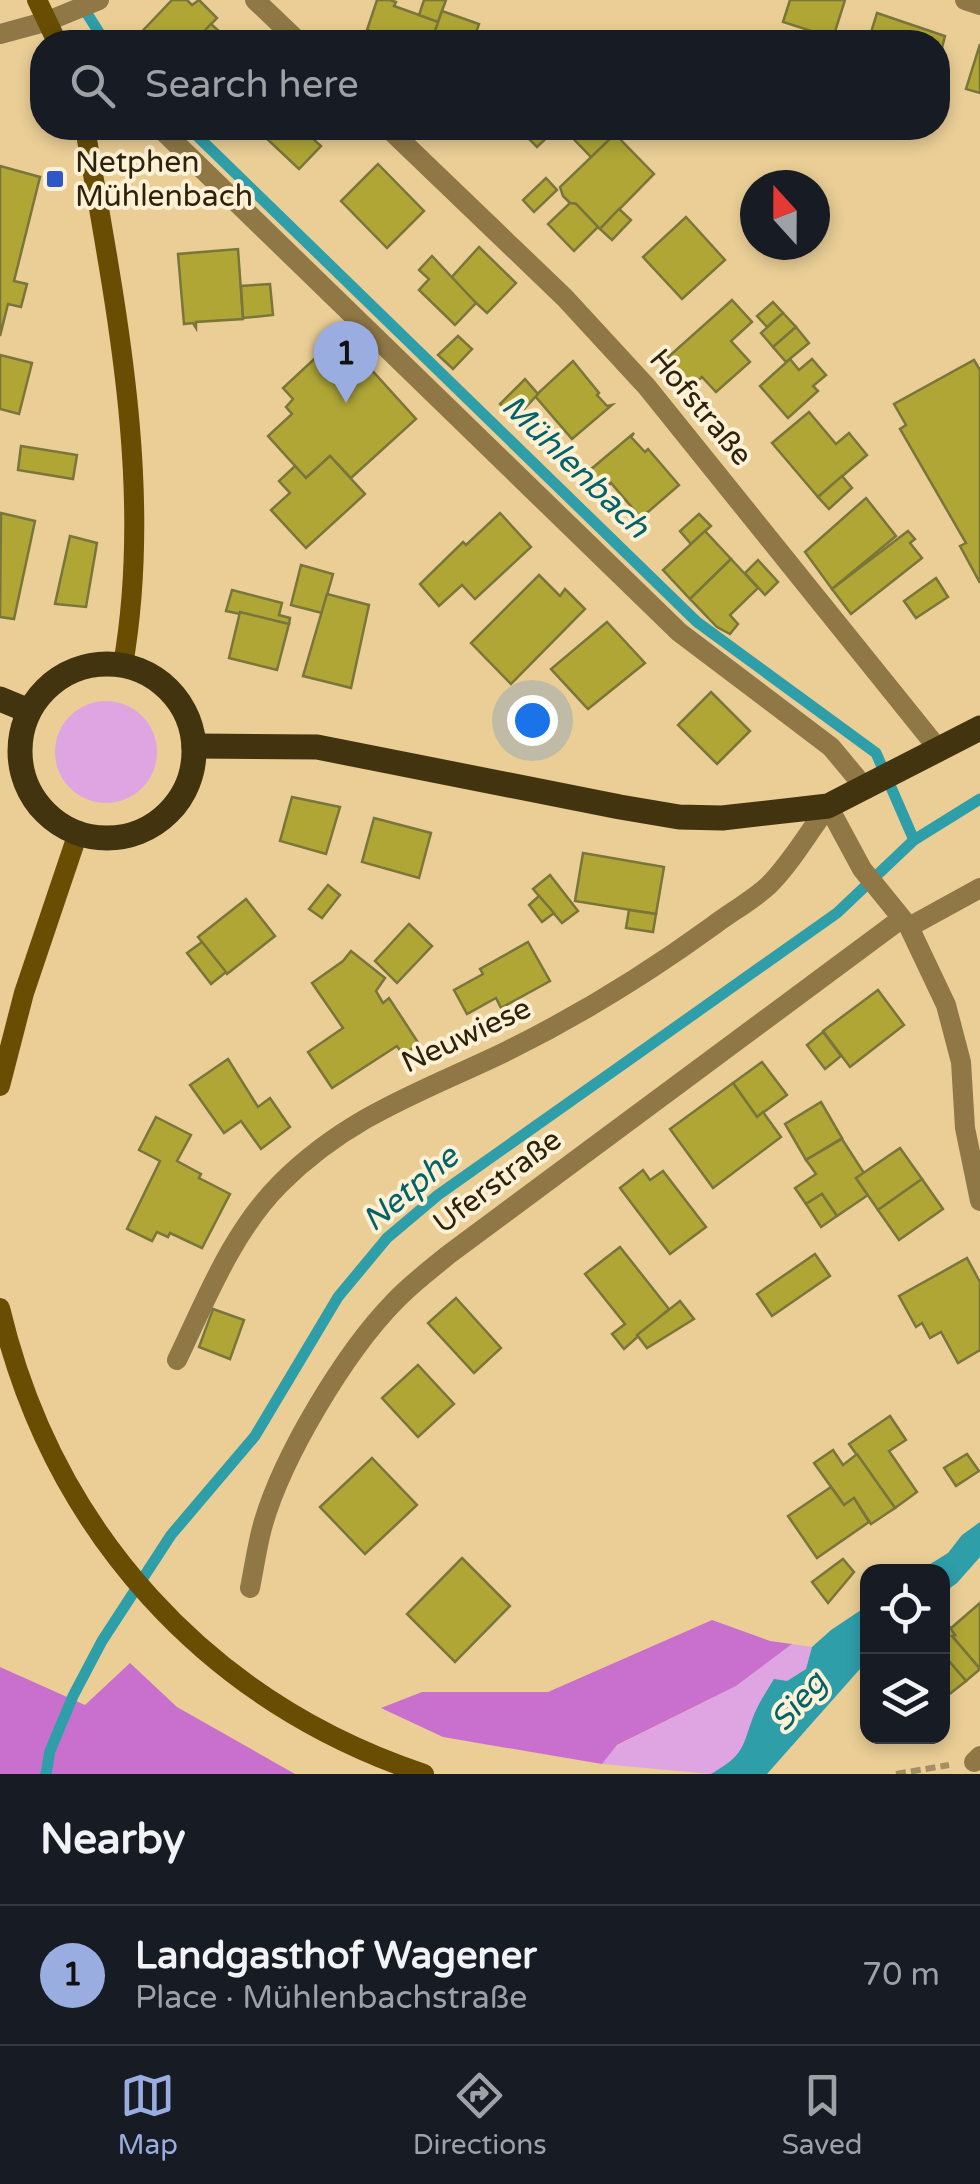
<!DOCTYPE html>
<meta charset="utf-8">
<style>
body{margin:0;font-family:"Varela Round",sans-serif;background:#20242c;color:#f1f3f6}
.controls{position:absolute;right:30px;bottom:30px;display:grid;overflow:hidden;border-radius:20px;box-shadow:0 5px 15px #0003}
.controls button{width:90px;height:90px;display:grid;place-items:center;padding:0;border:0;border-bottom:2px solid #363941;background:#171b24;color:#f1f3f6;font:50px sans-serif}
.compass{position:absolute;left:740px;top:170px;width:90px;height:90px;border-radius:50%;background:#171b24;box-shadow:0 5px 15px #0003;rotate:339deg}
.you{position:absolute;left:532px;top:720px;width:35px;height:35px;margin:-25px;border:8px solid #fff;border-radius:50%;background:#1a73e8;box-shadow:0 0 0 15px #1a73e833}
.badge{display:grid;place-items:center;width:65px;height:65px;border-radius:50%;background:#99ade1;color:#111;font-size:32px;font-weight:700}
.pin{position:absolute;translate:-50% -82px;filter:drop-shadow(0 2px 5px #0008)}
.pin::after{content:'';position:absolute;top:52px;width:35px;height:30px;background:inherit;clip-path:polygon(0 0,100% 0,50% 100%)}
.list{margin:0;padding:0;list-style:none}
h2{display:flex;justify-content:space-between;align-items:center;height:130px;margin:0;padding:0 40px;font-size:42px}
h2 small{font-size:32px;font-weight:400;color:#9ea1a6}
.list li{display:grid;grid-template-columns:65px 1fr auto;gap:30px;align-items:center;box-sizing:border-box;height:140px;padding:0 40px;border-top:2px solid #363941}
.list b{display:block;font-size:38px;white-space:nowrap}
.list p{margin:0;font-size:32px;white-space:nowrap;color:#9ea1a6}
.list em{font-size:32px;font-style:normal;color:#9ea1a6}
.icon{flex:none;width:55px;height:55px;fill:none;stroke:currentColor;stroke-width:2;stroke-linecap:round;stroke-linejoin:round}
.map{position:relative;flex:none;width:980px;height:1774px;overflow:hidden}
.search{position:absolute;background:#171b24;box-shadow:0 5px 15px #0003;left:30px;right:30px;top:30px;height:110px;display:flex;align-items:center;gap:25px;box-sizing:border-box;padding:0 35px;border-radius:40px;color:#9ea1a6;font-size:38px}
.sheet{height:270px;background:#171b24}
nav{display:flex;justify-content:space-around;align-items:center;box-sizing:border-box;height:140px;border-top:2px solid #363941;background:#171b24;font-size:28px;color:#9ea1a6}
nav a{display:grid;justify-items:center;gap:5px}
nav .on{color:#99ade1}
.map>svg:first-child{display:block}
.green{fill:#dfa4e2}
.forest{fill:#c970ce}
.water{fill:#2e9ea9}
.lines{fill:none;stroke-linecap:round;stroke-linejoin:round}
.stream{stroke:#2e9ea9;stroke-width:11}
.building{fill:#afa636;stroke:#79753b;stroke-width:2.5}
.path{stroke:#a48f63;stroke-width:6;stroke-dasharray:10 5;stroke-linecap:butt}
.minor{stroke:#8f7846;stroke-width:20}
.secondary{stroke:#684d03;stroke-width:20}
.primary{stroke:#433410;stroke-width:25}
.poi-dot{fill:#2e57c7;stroke:#fff1d5;stroke-width:4}
.labels{text-anchor:middle;stroke-width:8;stroke-linejoin:round;paint-order:stroke}
.poi-label{font-size:30px;fill:#2d220b;stroke:#fff1d5;text-anchor:start}
.street-label{font-size:30px;fill:#2d220b;stroke:#fff1d5}
.water-label{font-size:32px;font-style:italic;fill:#00626a;stroke:#fff1d5}
</style>
<div class="map">
<svg width="980" height="1774" viewBox="0 0 980 1774">
<rect width="100%" height="100%" fill="#eace96"/>
<!-- green -->
<g class="green">
<circle cx="106" cy="752" r="51"/>
<path d="M 792,1644 L 812,1647 L 806,1669 L 787,1681 L 756,1711 L 746,1746 L 729,1764 L 711,1774 L 602,1764 L 616,1746 L 736,1686 Z"/>
</g>
<!-- forest -->
<g class="forest">
<path d="M 712,1620 L 770,1641 L 792,1644 L 736,1686 L 617,1745 L 602,1764 L 443,1737 L 381,1708 L 422,1692 L 548,1692 Z"/>
<path d="M 130,1663 L 177,1707 L 295,1774 L 0,1774 L 0,1667 L 85,1705 Z"/>
</g>
<!-- water -->
<g class="water">
<path d="M 980,1522 L 980,1557 L 957,1583 L 943,1593 L 942,1572 L 919,1571 L 948,1553 L 962,1535 Z"/>
<path d="M 867,1606 L 867,1661 L 767,1774 L 711,1774 C 750,1752 741,1743 757,1708 C 762,1698 768,1689 774,1679 L 787,1681 L 806,1669 L 812,1647 L 831,1630 Z"/>
</g>
<g class="lines">
<!-- stream -->
<g class="stream">
<path d="M 81,4 L 105,42"/>
<path d="M 189,128 L 697,622 L 876,753 L 914,840"/>
<path d="M 46,1774 L 50,1751 L 73,1696 L 102,1641 L 171,1535 L 255,1436 L 338,1297 L 387,1238 L 438,1195 L 837,913 L 914,840 L 980,799"/>
</g>
</g>
<!-- building -->
<g class="building">
<path d="M 172,0 L 187,0 L 192,5 L 199,0 L 217,18 L 194,42 L 132,42 Z"/>
<path d="M 377,0 L 390,0 L 396,2 L 394,6 L 439,22 L 431,42 L 401,42 L 367,30 Z"/>
<path d="M 424,0 L 446,0 L 438,22 L 419,15 Z"/>
<path d="M 790,0 L 845,0 L 833,38 L 783,22 Z"/>
<path d="M 442,11 L 479,24 L 473,42 L 431,42 Z"/>
<path d="M 877,13 L 945,36 L 938,63 L 938,42 L 868,42 Z"/>
<path d="M 211,24 L 231,42 L 194,42 Z"/>
<path d="M 980,44 L 980,93 L 966,89 Z"/>
<path d="M 274,128 L 301,128 L 321,146 L 299,169 L 265,137 Z"/>
<path d="M 518,128 L 557,128 L 537,147 Z"/>
<path d="M 563,128 L 618,128 L 621,131 L 591,157 Z"/>
<path d="M 615,134 L 654,174 L 600,229 L 576,204 L 570,203 L 563,196 L 560,187 Z"/>
<path d="M 378,164 L 424,211 L 387,248 L 341,201 Z"/>
<path d="M 0,166 L 40,177 L 14,281 L 27,284 L 21,307 L 8,304 L 0,336 Z"/>
<path d="M 546,178 L 557,190 L 534,212 L 523,200 Z"/>
<path d="M 570,203 L 576,204 L 598,227 L 574,251 L 548,224 Z"/>
<path d="M 619,209 L 631,220 L 612,240 L 600,229 Z"/>
<path d="M 686,217 L 725,260 L 682,299 L 643,257 Z"/>
<path d="M 479,247 L 516,283 L 487,313 L 450,279 Z"/>
<path d="M 238,249 L 243,319 L 196,322 L 196,328 L 193,323 L 184,324 L 178,254 Z"/>
<path d="M 432,256 L 476,303 L 455,325 L 419,290 L 429,279 L 419,270 Z"/>
<path d="M 270,284 L 273,315 L 243,318 L 241,286 Z"/>
<path d="M 732,300 L 752,322 L 731,341 L 750,362 L 716,392 L 702,377 L 692,386 L 667,358 Z"/>
<path d="M 773,302 L 783,313 L 767,327 L 757,316 Z"/>
<path d="M 783,313 L 796,327 L 773,347 L 761,333 Z"/>
<path d="M 796,327 L 809,343 L 786,362 L 773,347 Z"/>
<path d="M 340,335 L 416,419 L 351,478 L 330,456 L 306,478 L 268,436 L 292,414 L 286,407 L 293,399 L 283,388 Z"/>
<path d="M 458,336 L 472,349 L 453,369 L 438,355 Z"/>
<path d="M 0,355 L 32,363 L 19,414 L 0,409 Z"/>
<path d="M 790,359 L 799,370 L 812,359 L 826,375 L 813,386 L 818,391 L 788,418 L 760,386 Z"/>
<path d="M 974,360 L 980,370 L 980,583 L 960,546 L 966,543 L 900,429 L 906,425 L 894,404 Z"/>
<path d="M 573,361 L 599,393 L 597,395 L 607,406 L 612,405 L 572,439 L 535,396 Z"/>
<path d="M 525,379 L 538,394 L 515,419 L 500,404 Z"/>
<path d="M 809,412 L 836,444 L 849,433 L 867,455 L 818,497 L 772,443 Z"/>
<path d="M 634,433 L 631,437 L 645,452 L 648,449 L 679,485 L 641,518 L 611,483 L 605,488 L 590,470 Z"/>
<path d="M 21,446 L 77,455 L 73,479 L 18,470 Z"/>
<path d="M 330,456 L 365,494 L 306,548 L 271,510 L 290,493 L 279,481 L 295,466 L 306,478 Z"/>
<path d="M 842,476 L 852,488 L 829,509 L 818,497 Z"/>
<path d="M 866,498 L 896,536 L 832,589 L 805,552 Z"/>
<path d="M 1,513 L 35,521 L 14,619 L 0,617 Z"/>
<path d="M 500,513 L 531,547 L 475,599 L 462,585 L 439,606 L 420,584 L 463,542 L 466,545 Z"/>
<path d="M 699,514 L 711,526 L 691,544 L 680,531 Z"/>
<path d="M 705,531 L 731,559 L 690,599 L 663,570 Z"/>
<path d="M 908,531 L 915,539 L 910,543 L 922,558 L 851,614 L 832,589 Z"/>
<path d="M 70,536 L 97,543 L 86,607 L 55,604 Z"/>
<path d="M 731,559 L 758,588 L 730,615 L 738,624 L 730,634 L 717,627 L 690,599 Z"/>
<path d="M 758,560 L 778,582 L 765,595 L 745,573 Z"/>
<path d="M 301,565 L 333,574 L 322,613 L 291,605 Z"/>
<path d="M 539,575 L 560,596 L 565,589 L 585,609 L 511,684 L 471,643 Z"/>
<path d="M 936,578 L 948,597 L 916,618 L 904,601 Z"/>
<path d="M 232,590 L 282,603 L 279,615 L 290,618 L 289,624 L 226,611 Z"/>
<path d="M 327,594 L 369,605 L 351,688 L 303,676 Z"/>
<path d="M 240,612 L 289,624 L 277,670 L 229,658 Z"/>
<path d="M 607,622 L 645,663 L 588,709 L 551,669 Z"/>
<path d="M 711,692 L 750,731 L 717,764 L 678,725 Z"/>
<path d="M 292,797 L 340,807 L 326,854 L 280,841 Z"/>
<path d="M 374,818 L 431,833 L 419,878 L 362,862 Z"/>
<path d="M 583,853 L 664,867 L 656,914 L 575,901 Z"/>
<path d="M 550,875 L 578,911 L 562,923 L 533,889 Z"/>
<path d="M 328,885 L 340,895 L 322,918 L 309,909 Z"/>
<path d="M 539,896 L 554,913 L 542,922 L 529,905 Z"/>
<path d="M 246,899 L 275,936 L 227,974 L 198,937 Z"/>
<path d="M 629,910 L 656,914 L 653,932 L 626,928 Z"/>
<path d="M 409,924 L 432,946 L 397,983 L 375,961 Z"/>
<path d="M 202,942 L 226,972 L 211,984 L 187,953 Z"/>
<path d="M 528,942 L 550,981 L 501,1008 L 496,998 L 467,1014 L 454,990 L 483,974 L 480,969 Z"/>
<path d="M 351,951 L 385,978 L 376,991 L 383,1003 L 389,998 L 419,1044 L 403,1055 L 397,1046 L 332,1088 L 308,1052 L 343,1028 L 312,983 L 343,961 Z"/>
<path d="M 878,990 L 904,1025 L 850,1067 L 823,1031 Z"/>
<path d="M 823,1032 L 841,1056 L 825,1069 L 807,1045 Z"/>
<path d="M 228,1059 L 258,1107 L 270,1098 L 290,1127 L 261,1149 L 241,1121 L 224,1133 L 190,1085 Z"/>
<path d="M 762,1062 L 787,1095 L 757,1117 L 733,1083 Z"/>
<path d="M 733,1083 L 757,1117 L 763,1112 L 781,1137 L 713,1188 L 670,1129 Z"/>
<path d="M 821,1102 L 842,1138 L 806,1160 L 785,1124 Z"/>
<path d="M 156,1117 L 191,1135 L 177,1161 L 201,1174 L 199,1178 L 230,1194 L 202,1248 L 170,1233 L 168,1237 L 157,1232 L 152,1241 L 127,1229 L 160,1161 L 139,1150 Z"/>
<path d="M 842,1139 L 864,1173 L 856,1178 L 868,1195 L 837,1216 L 822,1194 L 806,1204 L 795,1188 L 816,1174 L 806,1160 Z"/>
<path d="M 900,1148 L 922,1179 L 878,1210 L 856,1178 Z"/>
<path d="M 643,1170 L 650,1180 L 663,1171 L 706,1227 L 670,1254 L 620,1188 Z"/>
<path d="M 922,1179 L 943,1209 L 899,1240 L 878,1210 Z"/>
<path d="M 822,1194 L 837,1216 L 821,1227 L 806,1204 Z"/>
<path d="M 620,1247 L 669,1309 L 624,1349 L 612,1334 L 625,1324 L 585,1274 Z"/>
<path d="M 815,1254 L 830,1276 L 772,1316 L 757,1294 Z"/>
<path d="M 967,1258 L 980,1282 L 980,1350 L 958,1363 L 941,1332 L 930,1338 L 922,1323 L 916,1327 L 899,1296 Z"/>
<path d="M 456,1298 L 501,1348 L 474,1373 L 428,1323 Z"/>
<path d="M 680,1301 L 694,1319 L 647,1348 L 637,1335 Z"/>
<path d="M 213,1309 L 244,1320 L 230,1359 L 199,1347 Z"/>
<path d="M 418,1365 L 454,1404 L 418,1437 L 382,1398 Z"/>
<path d="M 890,1416 L 906,1440 L 889,1451 L 917,1492 L 895,1508 L 849,1444 Z"/>
<path d="M 833,1450 L 843,1465 L 857,1454 L 895,1508 L 871,1524 L 854,1498 L 844,1505 L 814,1463 Z"/>
<path d="M 967,1454 L 979,1471 L 956,1486 L 944,1468 Z"/>
<path d="M 372,1458 L 417,1505 L 365,1554 L 320,1507 Z"/>
<path d="M 831,1487 L 844,1505 L 854,1498 L 869,1522 L 817,1558 L 788,1516 Z"/>
<path d="M 462,1558 L 510,1606 L 455,1662 L 407,1614 Z"/>
<path d="M 843,1559 L 854,1572 L 828,1603 L 812,1582 Z"/>
<path d="M 980,1603 L 980,1669 L 952,1636 L 955,1635 L 950,1629 Z"/>
<path d="M 949,1626 L 955,1635 L 952,1636 L 980,1669 L 966,1681 L 942,1653 L 942,1632 Z"/>
<path d="M 942,1653 L 966,1681 L 942,1700 Z"/>
</g>
<g class="lines">
<!-- path -->
<path class="path" d="M 896,1774 L 949,1765"/>
<!-- minor -->
<g class="minor">
<path d="M 255,0 L 299,42"/>
<path d="M 965,0 L 980,5"/>
<path d="M 0,34 L 48,21 L 99,0"/>
<path d="M 160,128 L 679,632 L 831,747 L 866,789"/>
<path d="M 388,128 L 565,298 L 647,387 L 940,751"/>
<path d="M 909,927 L 980,888"/>
<path d="M 177,1360 C 206,1300 232,1232 280,1184 C 349,1115 422,1092 507,1051 C 580,1015 648,973 714,925 C 731,912 753,900 769,885 C 791,863 809,832 828,806 L 862,869 L 909,927 L 946,1005 L 961,1062 L 965,1128 L 980,1201"/>
<path d="M 250,1588 C 254,1568 257,1547 262,1528 C 281,1458 345,1352 395,1301 C 411,1284 430,1270 448,1255 L 901,919"/>
<path d="M 974,1762 L 980,1756"/>
</g>
<!-- secondary -->
<g class="secondary">
<path d="M 37,0 L 57,42"/>
<path d="M 85,128 C 115,304 154,486 123,665"/>
<path d="M 0,1086 L 24,993 L 78,833"/>
<path d="M 0,1308 C 53,1531 206,1701 424,1774"/>
</g>
<!-- primary -->
<g class="primary">
<circle cx="107" cy="751" r="87"/>
<path d="M 0,699 L 29,711"/>
<path d="M 194,746 L 317,747 L 620,807 L 679,817 L 722,818 L 828,806 L 980,728"/>
</g>
</g>
<!-- markers -->
<rect class="poi-dot" x="45" y="169" width="20" height="20" rx="5"/>
<g class="labels">
<!-- poi labels -->
<g class="poi-label">
<text x="75" y="172">Netphen<tspan x="75" dy="34">Mühlenbach</tspan></text>
</g>
<!-- street labels -->
<g class="street-label">
<text transform="translate(701 407) rotate(50)" y="10">Hofstraße</text>
<text transform="translate(466 1035) rotate(-25)" y="10">Neuwiese</text>
<text transform="translate(497 1181) rotate(-37)" y="10">Uferstraße</text>
</g>
<!-- water labels -->
<g class="water-label">
<text transform="translate(576 466) rotate(44)" y="11">Mühlenbach</text>
<text transform="translate(410 1188) rotate(-40)" y="11">Netphe</text>
<text transform="translate(798 1701) rotate(-49)" y="11">Sieg</text>
</g>
</g>
</svg>
<div class="controls">
<button><svg class="icon" aria-label="locate" viewBox="0 0 24 24"><circle cx="12" cy="12" r="6"/><path d="M12 2v4M12 18v4M2 12h4M18 12h4"/></svg></button>
<button><svg class="icon" aria-label="layers" viewBox="0 0 24 24"><path d="M12 4l9 5-9 5-9-5zM3 14l9 5 9-5"/></svg></button>
</div>
<svg class="compass" viewBox="-18 -18 36 36"><path d="M0-13l5 13h-10z" fill="#e53935"/><path d="M0 13l5-13h-10z" fill="#9ea1a6"/></svg>
<div class="you"></div>
<div class="pin badge" style="left:346px;top:403px">1</div>
<div class="search"><svg class="icon" aria-label="search" viewBox="0 0 24 24"><circle cx="10" cy="10" r="6"/><path d="M15 15l6 6"/></svg>Search here</div>
</div>
<section class="sheet">
<h2>Nearby<small></small></h2>
<ul class="list">
<li><span class="badge">1</span><div><b>Landgasthof Wagener</b><p>Place · Mühlenbachstraße</p></div><em>70 m</em></li>
</ul>
</section>
<nav>
<a class="on"><svg class="icon" aria-label="map" viewBox="0 0 24 24"><path d="M3 6l6-2 6 2 6-2v14l-6 2-6-2-6 2zM9 4v14M15 6v14"/></svg>Map</a>
<a><svg class="icon" aria-label="directions" viewBox="0 0 24 24"><path d="M12 3l9 9-9 9-9-9zM9 14v-3h6M13 9l2 2-2 2"/></svg>Directions</a>
<a><svg class="icon" aria-label="saved" viewBox="0 0 24 24"><path d="M7 4h10v16l-5-4-5 4z"/></svg>Saved</a>
</nav>
